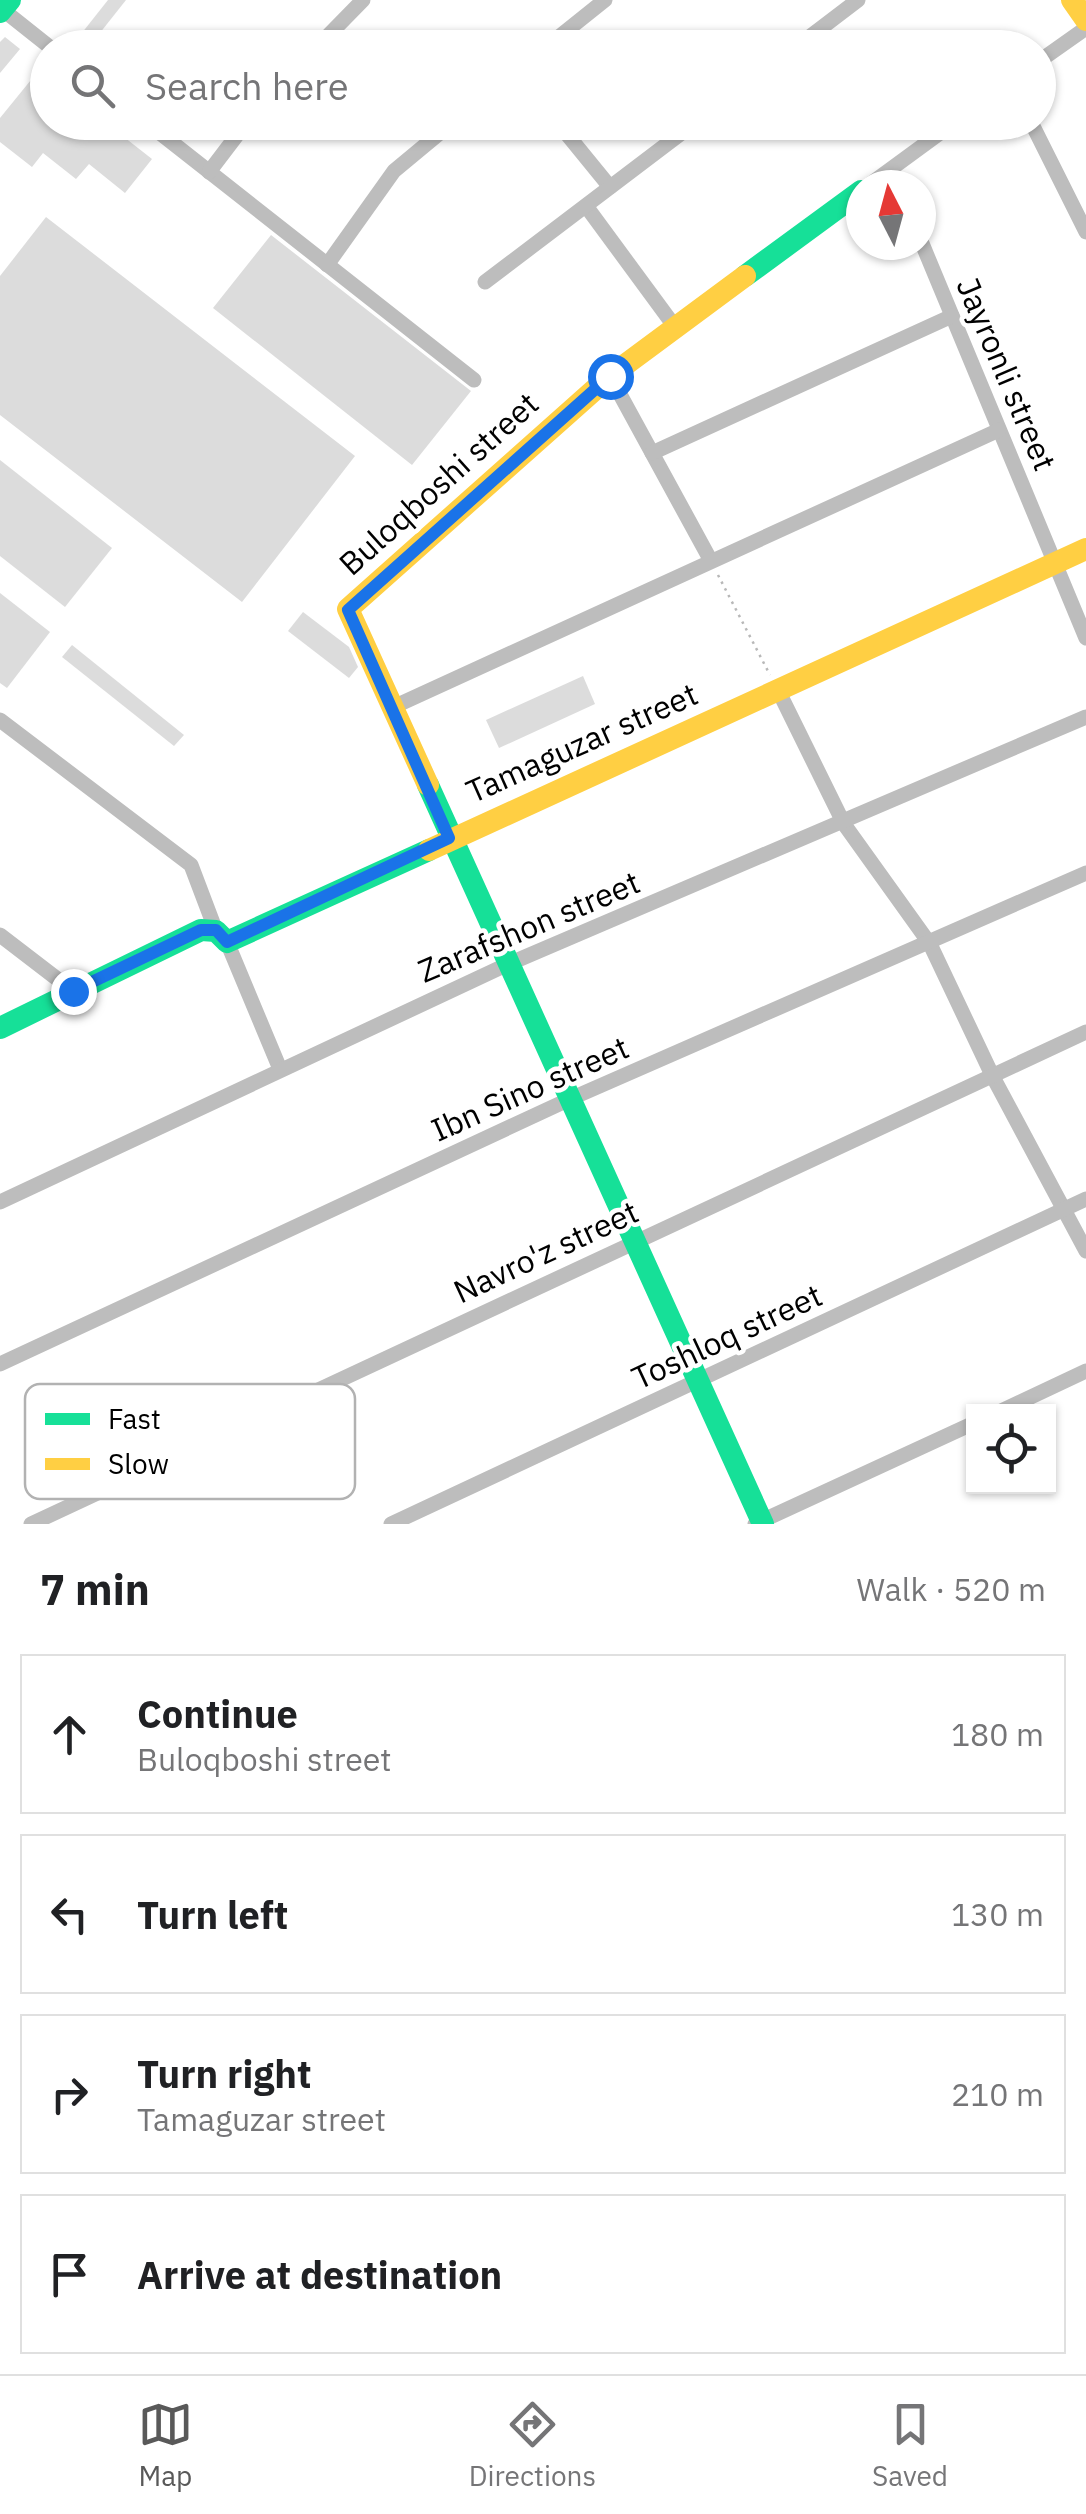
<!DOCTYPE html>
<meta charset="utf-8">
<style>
body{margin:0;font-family:"IBM Plex Sans",sans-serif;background:#f6f6f6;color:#202124}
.controls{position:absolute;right:30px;bottom:30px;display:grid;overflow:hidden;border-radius:0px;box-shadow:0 2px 8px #0004}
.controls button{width:90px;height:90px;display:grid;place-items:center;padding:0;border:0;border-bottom:2px solid #e0e0e0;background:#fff;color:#202124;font:50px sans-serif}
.compass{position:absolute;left:846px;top:170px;width:90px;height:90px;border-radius:50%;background:#fff;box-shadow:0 2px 8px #0004;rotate:354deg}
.stop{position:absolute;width:30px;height:30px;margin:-22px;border:8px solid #1a73e8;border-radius:50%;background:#fff}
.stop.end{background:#1a73e8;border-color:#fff;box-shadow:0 2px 10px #0008}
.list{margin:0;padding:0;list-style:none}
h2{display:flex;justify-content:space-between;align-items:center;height:130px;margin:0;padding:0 40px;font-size:42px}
h2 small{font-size:32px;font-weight:400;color:#757577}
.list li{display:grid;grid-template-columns:65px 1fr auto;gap:30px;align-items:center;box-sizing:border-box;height:160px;margin:0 20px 20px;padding:0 20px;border:2px solid #e0e0e0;border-radius:0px}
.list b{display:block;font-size:38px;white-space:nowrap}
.list p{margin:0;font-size:32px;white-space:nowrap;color:#757577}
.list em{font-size:32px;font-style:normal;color:#757577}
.icon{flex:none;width:55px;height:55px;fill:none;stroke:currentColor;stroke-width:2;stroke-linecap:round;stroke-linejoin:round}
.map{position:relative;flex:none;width:1086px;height:1524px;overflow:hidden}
.search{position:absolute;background:#fff;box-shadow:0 2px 8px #0004;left:30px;right:30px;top:30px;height:110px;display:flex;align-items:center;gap:25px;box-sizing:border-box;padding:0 35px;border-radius:55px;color:#757577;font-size:38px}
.sheet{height:850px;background:#fff}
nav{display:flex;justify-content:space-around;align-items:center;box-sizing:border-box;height:140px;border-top:2px solid #e0e0e0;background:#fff;font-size:28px;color:#757577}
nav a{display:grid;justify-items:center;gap:5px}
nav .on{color:#595959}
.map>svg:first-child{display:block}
.building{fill:#dcdcdc}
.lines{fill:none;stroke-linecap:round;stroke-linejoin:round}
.path{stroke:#b8b8b8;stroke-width:2.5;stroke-dasharray:2.5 5;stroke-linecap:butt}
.street{stroke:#bdbdbd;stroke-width:15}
.fast{stroke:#16e098;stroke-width:22}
.slow{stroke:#ffcf43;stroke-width:22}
.route{stroke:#1a73e8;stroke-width:12}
.labels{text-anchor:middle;stroke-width:9;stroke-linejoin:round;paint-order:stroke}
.street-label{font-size:32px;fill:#000;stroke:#fff}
.key{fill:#fff;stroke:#b2b2b2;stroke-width:2.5}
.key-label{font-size:28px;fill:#000}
</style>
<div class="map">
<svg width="1086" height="1524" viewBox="0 0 1086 1524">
<rect width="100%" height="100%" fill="#fff"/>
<!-- building -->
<g class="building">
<path d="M 108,0 L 126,0 L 88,48 L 70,48 Z"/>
<path d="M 5,37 L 20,49 L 0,73 L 0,42 Z"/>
<path d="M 48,59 L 48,122 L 121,122 L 115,130 L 152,159 L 125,193 L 89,164 L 76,179 L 43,153 L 32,167 L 0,142 L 0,118 Z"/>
<path d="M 46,217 L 355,456 L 242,602 L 0,415 L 0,276 Z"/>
<path d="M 271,235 L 471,391 L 412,465 L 213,308 Z"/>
<path d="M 0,460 L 112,548 L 65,607 L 0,556 Z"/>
<path d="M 0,593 L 50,632 L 7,688 L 0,683 Z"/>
<path d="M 303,612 L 349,647 L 358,667 L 349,678 L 288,631 Z"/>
<path d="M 72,645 L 184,735 L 174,746 L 62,657 Z"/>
<path d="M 583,676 L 595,704 L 499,748 L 486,720 Z"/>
</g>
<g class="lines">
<!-- path -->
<path class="path" d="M 718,575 L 770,675"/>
<!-- street -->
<g class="street">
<path d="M 2,9 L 51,48"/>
<path d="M 316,48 L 363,0"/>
<path d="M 545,48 L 605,0"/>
<path d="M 795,48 L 858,0"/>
<path d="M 1038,62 L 1086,28"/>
<path d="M 146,122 L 474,380"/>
<path d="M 557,122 L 610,187"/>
<path d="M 1031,122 L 1086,232"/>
<path d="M 209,172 L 247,122"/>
<path d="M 869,185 L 955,122"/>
<path d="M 586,206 L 675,327"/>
<path d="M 921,241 L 1086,638"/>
<path d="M 327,265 L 394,171 L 453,122"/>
<path d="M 485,282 L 696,122"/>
<path d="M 610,376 L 711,561"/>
<path d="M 652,453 L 952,316"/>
<path d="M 778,690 L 844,824 L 930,944 L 993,1077 L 1086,1251"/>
<path d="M 391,708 L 999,430"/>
<path d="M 0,720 L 191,865 L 216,931"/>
<path d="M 0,935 L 73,991"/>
<path d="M 227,942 L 280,1069"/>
<path d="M 0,1202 L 506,965 L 1086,717"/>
<path d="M 0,1364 L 570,1099 L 1086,873"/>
<path d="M 999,1412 L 1086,1371"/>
<path d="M 31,1524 L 1086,1032"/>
<path d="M 391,1524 L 1086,1199"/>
<path d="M 755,1524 L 974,1423"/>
</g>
<!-- fast -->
<g class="fast">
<path d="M 0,12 L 10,0"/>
<path d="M 745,276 L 861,191"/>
<path d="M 428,785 L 763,1524"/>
<path d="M 0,1028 L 201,930 L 216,931 L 227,942 L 429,850"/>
</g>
<!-- slow -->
<g class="slow">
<path d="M 1072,0 L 1086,20"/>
<path d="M 428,785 L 348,609 L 610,376 L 745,276"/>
<path d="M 429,850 L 1086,549"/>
</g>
</g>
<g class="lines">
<!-- route -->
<path class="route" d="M 73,991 L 201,930 L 216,930 L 227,942 L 449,838 L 348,610 L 610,376"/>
</g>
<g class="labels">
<!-- street labels -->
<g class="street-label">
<text transform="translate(1006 374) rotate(67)" y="11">Jayronli street</text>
<text transform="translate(439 484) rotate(-42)" y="11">Buloqboshi street</text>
<text transform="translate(582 743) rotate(-24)" y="11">Tamaguzar street</text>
<text transform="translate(529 927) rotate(-23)" y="11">Zarafshon street</text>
<text transform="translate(530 1089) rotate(-24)" y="11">Ibn Sino street</text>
<text transform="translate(546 1252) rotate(-25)" y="11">Navro'z street</text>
<text transform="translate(727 1337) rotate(-25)" y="11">Toshloq street</text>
</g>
</g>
<!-- legend -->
<rect x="25" y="1384" width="330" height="115" rx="15" class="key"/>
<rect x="45" y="1413" width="45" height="12" fill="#16e098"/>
<rect x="45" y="1458" width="45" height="12" fill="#ffcf43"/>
<g class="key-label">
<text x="108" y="1429">Fast</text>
<text x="108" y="1474">Slow</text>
</g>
</svg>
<div class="controls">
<button><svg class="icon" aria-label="locate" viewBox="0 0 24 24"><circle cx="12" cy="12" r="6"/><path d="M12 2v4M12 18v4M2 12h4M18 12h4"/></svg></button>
</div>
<svg class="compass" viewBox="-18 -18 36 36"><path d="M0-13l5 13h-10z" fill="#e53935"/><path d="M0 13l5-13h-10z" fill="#757577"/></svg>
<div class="stop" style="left:610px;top:376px"></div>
<div class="stop end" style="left:73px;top:991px"></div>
<div class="search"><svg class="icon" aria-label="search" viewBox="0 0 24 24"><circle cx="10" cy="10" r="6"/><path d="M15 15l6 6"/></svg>Search here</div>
</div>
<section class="sheet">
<h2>7 min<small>Walk · 520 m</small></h2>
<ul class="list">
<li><svg class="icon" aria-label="ahead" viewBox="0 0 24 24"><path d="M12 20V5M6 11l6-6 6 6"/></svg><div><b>Continue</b><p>Buloqboshi street</p></div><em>180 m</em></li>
<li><svg class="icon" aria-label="left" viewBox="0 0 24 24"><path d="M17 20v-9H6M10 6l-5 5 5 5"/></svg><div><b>Turn left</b></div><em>130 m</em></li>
<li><svg class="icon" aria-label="right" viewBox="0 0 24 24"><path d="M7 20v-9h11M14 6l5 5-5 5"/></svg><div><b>Turn right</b><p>Tamaguzar street</p></div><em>210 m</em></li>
<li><svg class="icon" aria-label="arrive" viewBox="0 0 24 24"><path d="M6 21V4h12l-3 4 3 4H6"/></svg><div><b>Arrive at destination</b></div></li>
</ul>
</section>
<nav>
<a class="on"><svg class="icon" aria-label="map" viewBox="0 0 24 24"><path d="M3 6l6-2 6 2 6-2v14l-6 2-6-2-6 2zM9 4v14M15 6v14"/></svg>Map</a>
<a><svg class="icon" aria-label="directions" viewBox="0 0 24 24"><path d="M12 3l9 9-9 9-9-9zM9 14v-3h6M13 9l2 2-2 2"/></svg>Directions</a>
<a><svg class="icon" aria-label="saved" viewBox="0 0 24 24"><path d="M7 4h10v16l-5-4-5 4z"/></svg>Saved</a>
</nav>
